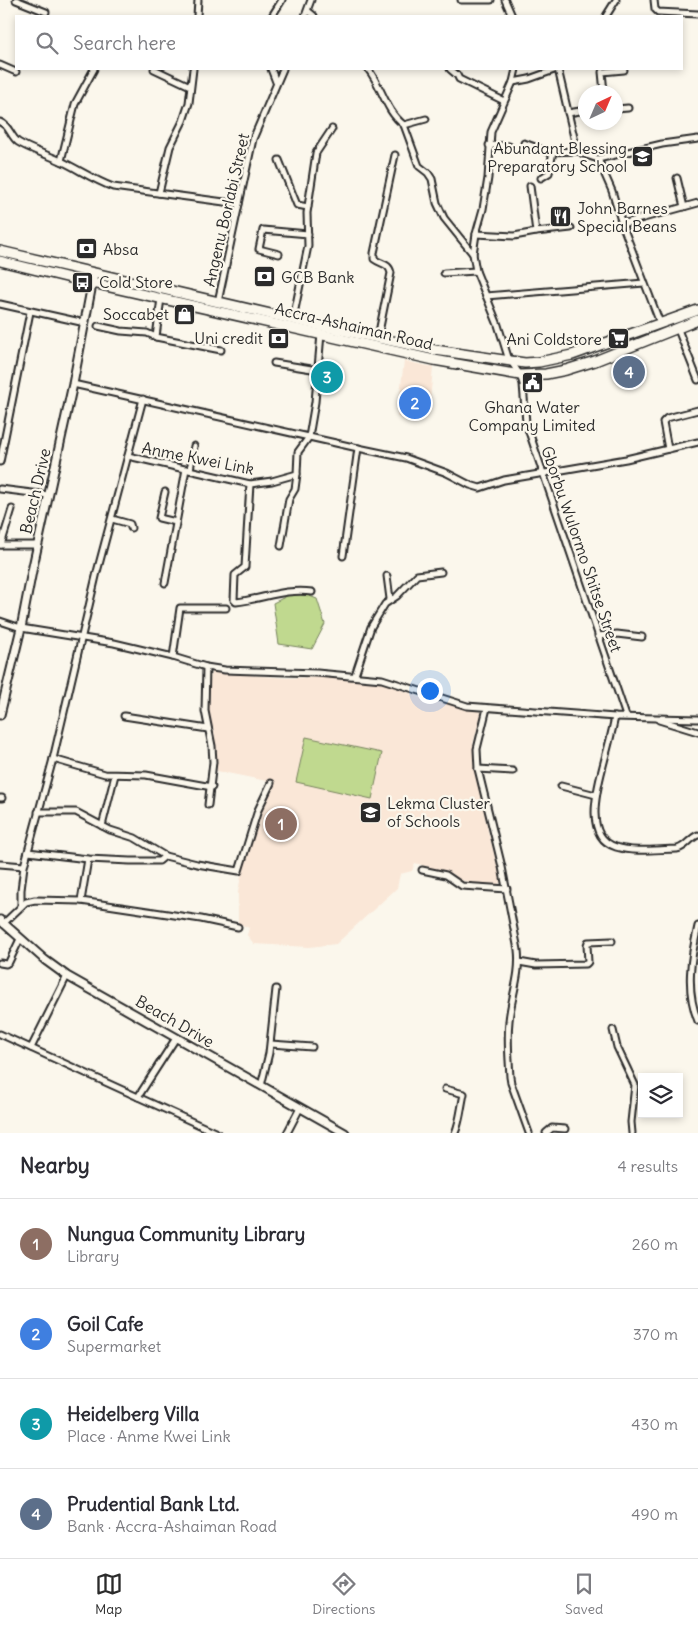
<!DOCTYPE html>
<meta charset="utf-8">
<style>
body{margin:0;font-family:Delius,sans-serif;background:#f2f2f3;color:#2b2b33}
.controls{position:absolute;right:15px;bottom:15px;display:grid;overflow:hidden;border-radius:0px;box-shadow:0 2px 8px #0003}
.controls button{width:45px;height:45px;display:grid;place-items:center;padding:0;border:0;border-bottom:1px solid #e1e1e2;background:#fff;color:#2b2b33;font:25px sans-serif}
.compass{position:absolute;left:578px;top:85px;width:45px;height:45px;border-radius:50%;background:#fff;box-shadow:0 2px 8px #0003;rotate:44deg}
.you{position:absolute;left:429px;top:690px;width:18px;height:18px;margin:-12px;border:4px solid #fff;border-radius:50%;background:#1a73e8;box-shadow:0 0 0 8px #1a73e833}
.badge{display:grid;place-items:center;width:32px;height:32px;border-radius:50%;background:#2b2b2b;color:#fff;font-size:16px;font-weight:700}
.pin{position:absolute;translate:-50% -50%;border:2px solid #fff;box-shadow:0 1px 5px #0006}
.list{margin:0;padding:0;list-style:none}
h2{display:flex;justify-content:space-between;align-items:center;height:65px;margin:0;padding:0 20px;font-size:21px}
h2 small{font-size:16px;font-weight:400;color:#7c7c81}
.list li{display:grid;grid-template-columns:32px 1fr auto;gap:15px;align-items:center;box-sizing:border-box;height:90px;padding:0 20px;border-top:1px solid #e1e1e2}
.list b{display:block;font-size:19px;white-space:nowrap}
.list p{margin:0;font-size:16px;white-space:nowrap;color:#7c7c81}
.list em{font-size:16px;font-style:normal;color:#7c7c81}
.icon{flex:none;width:28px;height:28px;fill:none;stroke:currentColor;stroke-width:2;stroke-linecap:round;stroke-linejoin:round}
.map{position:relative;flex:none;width:698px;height:1133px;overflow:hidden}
.search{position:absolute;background:#fff;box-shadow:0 2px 8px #0003;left:15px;right:15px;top:15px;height:55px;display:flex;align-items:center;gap:12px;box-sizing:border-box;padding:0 18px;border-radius:0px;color:#7c7c81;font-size:19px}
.sheet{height:425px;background:#fff}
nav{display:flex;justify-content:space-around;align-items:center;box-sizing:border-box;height:70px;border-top:1px solid #e1e1e2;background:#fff;font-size:14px;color:#7c7c81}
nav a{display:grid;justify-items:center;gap:2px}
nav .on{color:#2b2b2b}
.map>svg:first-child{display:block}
.built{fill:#fae7d7}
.green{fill:#c0d98f;stroke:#76825d}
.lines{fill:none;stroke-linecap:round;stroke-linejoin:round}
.minor-casing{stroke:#2b2b2b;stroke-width:9}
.tertiary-casing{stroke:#2b2b2b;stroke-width:11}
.primary-casing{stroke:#2b2b2b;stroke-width:12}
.minor{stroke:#fbf7ec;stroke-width:5}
.tertiary{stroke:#fbf7ec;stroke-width:7}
.primary{stroke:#fbf7ec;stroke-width:9}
.labels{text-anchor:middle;stroke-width:4.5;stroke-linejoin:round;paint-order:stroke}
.poi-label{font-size:16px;fill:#2b2b2b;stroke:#fbf7ec;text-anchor:start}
.street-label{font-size:16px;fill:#2b2b2b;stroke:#fbf7ec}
</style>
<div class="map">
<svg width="698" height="1133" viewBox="0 0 698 1133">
<rect width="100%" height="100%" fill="#fbf7ec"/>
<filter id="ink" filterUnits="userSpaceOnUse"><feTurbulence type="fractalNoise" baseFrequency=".02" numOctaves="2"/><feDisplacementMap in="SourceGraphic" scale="10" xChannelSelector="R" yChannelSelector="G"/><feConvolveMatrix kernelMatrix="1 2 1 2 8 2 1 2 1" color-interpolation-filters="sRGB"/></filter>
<g filter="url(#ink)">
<!-- built -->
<g class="built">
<path d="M 404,361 L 433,367 L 429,414 L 397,417 Z"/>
<path d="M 211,672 L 286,678 L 348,677 L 384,683 L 425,699 L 482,712 L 473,743 L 475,767 L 488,831 L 502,882 L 494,886 L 459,880 L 453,874 L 415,863 L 412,871 L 400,874 L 397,888 L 336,944 L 309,947 L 254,944 L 247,935 L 249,928 L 238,923 L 238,892 L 248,841 L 265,793 L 267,781 L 217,771 L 214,730 L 206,715 Z"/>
</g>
<!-- green -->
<g class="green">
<path d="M 297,591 L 317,599 L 325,624 L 312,649 L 279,644 L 273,603 Z"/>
<path d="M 306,737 L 382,753 L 372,799 L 296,782 Z"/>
</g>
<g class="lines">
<defs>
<g id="minor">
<path d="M 16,0 L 46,12"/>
<path d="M 461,0 L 491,0"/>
<path d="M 505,0 L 512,16"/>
<path d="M 654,0 L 655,9 L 658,12 L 698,14"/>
<path d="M 308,11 L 314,16"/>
<path d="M 197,16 L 198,0"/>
<path d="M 272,16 L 282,0"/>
<path d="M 305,16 L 311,0"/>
<path d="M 606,16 L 616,0"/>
<path d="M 0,65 L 16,72"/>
<path d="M 154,69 L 190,86"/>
<path d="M 271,69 L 276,82"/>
<path d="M 368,69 C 382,86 385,111 404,125 L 426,119"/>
<path d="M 450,69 L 457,75 L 459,79 L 504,101"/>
<path d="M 516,69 L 513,82 L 491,132 L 488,178 L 483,209 L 476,234 L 473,254 L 476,271 L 498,325 L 508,357 L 520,375 L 523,384 L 526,423 L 626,716"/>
<path d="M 558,69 L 576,146 L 583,154 L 598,159 L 662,144 L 698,139"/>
<path d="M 513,82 L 529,79 L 557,69"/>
<path d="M 604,92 L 602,72 L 624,70"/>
<path d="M 616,109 L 628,108"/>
<path d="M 568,113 L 586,110"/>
<path d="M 0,122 C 10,126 10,136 18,142 C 31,150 46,154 61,161 C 78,169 94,180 113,187 L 239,204"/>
<path d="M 404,125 L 419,166 L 428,173 L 432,179 L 437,203 L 444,218 L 473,254"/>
<path d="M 524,143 L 549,152 L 579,151"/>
<path d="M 489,145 L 509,146"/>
<path d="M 598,159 L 612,191 L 622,224 L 698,203"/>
<path d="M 279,160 L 297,205 L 308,207"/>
<path d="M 61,161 L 75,104 L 94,69"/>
<path d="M 541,178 L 549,173 L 553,151"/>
<path d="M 677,178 L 684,207"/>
<path d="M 530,186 L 536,232"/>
<path d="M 159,193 L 170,147 L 183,121 L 189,103 L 193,69"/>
<path d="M 622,224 L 660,323"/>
<path d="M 476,234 L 514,236 L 536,232 L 571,228"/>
<path d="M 279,254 L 259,249 L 263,230 L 308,234"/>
<path d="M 444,273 L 476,271"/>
<path d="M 486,296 L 644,283"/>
<path d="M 161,298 L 156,337 L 221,350"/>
<path d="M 218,302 L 253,139 L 283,69"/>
<path d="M 0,304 L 85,323"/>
<path d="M 293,319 L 308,246 L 307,213 L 316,153 L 332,129"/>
<path d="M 98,326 L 121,331 L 147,333 L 156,337"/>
<path d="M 677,327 L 698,380"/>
<path d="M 378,337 L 391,273 C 389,263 382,265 374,259 L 374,253 L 395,155"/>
<path d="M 274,363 L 318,370"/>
<path d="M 73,384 L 358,448 L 343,556"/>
<path d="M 358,448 L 406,458 L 447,473 L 470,485 L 480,488 L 504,480 L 626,459 L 698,442"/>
<path d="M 668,449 L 663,422 L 667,418 L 698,410"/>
<path d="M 128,456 L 250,484 L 272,481 L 297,474 L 298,452 L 309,437 L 315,402 L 321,334"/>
<path d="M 0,462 L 30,312"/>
<path d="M 190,470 L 194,446"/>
<path d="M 250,484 L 245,567 L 235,575 L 234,600 L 236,602 C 262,599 286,588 312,592"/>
<path d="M 0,489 L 48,495"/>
<path d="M 165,492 L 159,518 L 176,522"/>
<path d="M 112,519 L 130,524 L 131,528"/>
<path d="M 0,545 L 37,545"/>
<path d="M 1,545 L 12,509"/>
<path d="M 281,546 L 289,499 L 295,489 L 297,474"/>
<path d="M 387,576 L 390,599"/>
<path d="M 165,583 L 186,469"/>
<path d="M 0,621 L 21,628 L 114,643 L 173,657 L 206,667 L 225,670 L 317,673 L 382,679 L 467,706 L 615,717 L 698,719"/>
<path d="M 598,636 L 617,634 L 642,637"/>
<path d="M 173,657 L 180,608 L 226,608"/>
<path d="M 206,667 L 205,711 L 212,746 L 213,762 L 208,805"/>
<path d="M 355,675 L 371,627 L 385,604 L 397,596 L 417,575 L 441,572"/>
<path d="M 487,708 L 477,749 L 478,769 L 502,867 L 518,950 C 521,975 511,997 509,1021 C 507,1039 509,1059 510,1077 L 511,1083 L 529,1133"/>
<path d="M 124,716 L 208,729"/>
<path d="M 615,717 C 612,731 609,744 605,758 C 599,783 581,836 616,847 C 635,853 658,849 677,849 C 685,848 690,838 698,835"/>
<path d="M 659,720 L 698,732"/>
<path d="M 53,759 L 105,774 L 146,775 L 212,787"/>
<path d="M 478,769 L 513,771"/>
<path d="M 561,786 L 596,795"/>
<path d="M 0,798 L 2,798"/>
<path d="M 38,812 L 76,812 L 110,830 L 135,838 L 165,856 L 197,864 L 239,871 L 258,810 L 271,783"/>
<path d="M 102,826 L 115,775"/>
<path d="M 28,852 L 88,859 L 130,861 L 159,861 L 165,856"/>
<path d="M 0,864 L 24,866"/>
<path d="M 422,870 L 446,875 L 462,886 L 507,889"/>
<path d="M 81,901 L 88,859"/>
<path d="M 21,906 L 21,890 L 24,866 L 53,759 L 97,572 L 143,399"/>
<path d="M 3,924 L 26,902 L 35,900 L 81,901 L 201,919 L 238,927"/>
<path d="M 698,926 C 691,957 685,990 698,1021"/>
<path d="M 519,962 L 536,965 L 586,964 L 588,962 L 587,945 L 588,942 L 612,941"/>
<path d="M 0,963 L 6,964 L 9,962 L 20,939"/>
<path d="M 613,1030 L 617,1047 L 635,1085 L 631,1122 L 632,1133"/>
<path d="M 0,1034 L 138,1097"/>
<path d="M 176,1038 L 138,1097 L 217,1133"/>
<path d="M 271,1044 L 312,1047"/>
<path d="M 31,1048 L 67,976"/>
<path d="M 261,1086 L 269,1053 L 276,989"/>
<path d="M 445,1089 L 464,1094 C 461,1107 460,1122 455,1133"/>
<path d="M 287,1133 L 300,1108"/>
<path d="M 546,1133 L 552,1128 L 565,1129"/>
</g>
<g id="tertiary">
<path d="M 0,715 L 21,628 L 32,571 L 73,384 L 94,274"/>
<path d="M 0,920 L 45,960 L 67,976 L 345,1133"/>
</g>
<g id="primary">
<path d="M 0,251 L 322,326 L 435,350 L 525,363 L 539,362 L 572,355 L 698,310"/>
<path d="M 0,261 L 70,278 L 434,360 L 520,375 L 546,374 L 566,370 L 595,361 L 698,320"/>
</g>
</defs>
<!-- minor casing -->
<use href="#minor" class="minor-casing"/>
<!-- tertiary casing -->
<use href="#tertiary" class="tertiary-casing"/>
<!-- primary casing -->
<use href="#primary" class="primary-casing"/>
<!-- minor -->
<use href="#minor" class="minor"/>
<!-- tertiary -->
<use href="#tertiary" class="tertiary"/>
<!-- primary -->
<use href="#primary" class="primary"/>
</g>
</g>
<!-- icons -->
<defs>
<symbol id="school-square" viewBox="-11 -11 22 22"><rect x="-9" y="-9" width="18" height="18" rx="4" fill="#2b2b2b" stroke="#fbf7ec"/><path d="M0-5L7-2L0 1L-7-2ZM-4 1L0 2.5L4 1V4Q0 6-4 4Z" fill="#fff"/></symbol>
<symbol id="restaurant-square" viewBox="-11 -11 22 22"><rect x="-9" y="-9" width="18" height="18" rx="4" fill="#2b2b2b" stroke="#fbf7ec"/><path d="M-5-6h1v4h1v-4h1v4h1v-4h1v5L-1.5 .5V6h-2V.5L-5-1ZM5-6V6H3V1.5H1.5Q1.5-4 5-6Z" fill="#fff"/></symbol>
<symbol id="bank-square" viewBox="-11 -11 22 22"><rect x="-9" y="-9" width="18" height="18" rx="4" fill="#2b2b2b" stroke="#fbf7ec"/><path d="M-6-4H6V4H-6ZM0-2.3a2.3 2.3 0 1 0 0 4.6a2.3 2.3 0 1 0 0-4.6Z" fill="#fff"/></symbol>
<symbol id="bus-square" viewBox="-11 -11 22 22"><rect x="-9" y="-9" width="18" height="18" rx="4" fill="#2b2b2b" stroke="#fbf7ec"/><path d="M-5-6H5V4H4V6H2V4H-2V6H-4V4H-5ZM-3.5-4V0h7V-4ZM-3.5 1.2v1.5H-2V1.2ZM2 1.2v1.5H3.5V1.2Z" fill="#fff"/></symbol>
<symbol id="shop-square" viewBox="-11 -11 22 22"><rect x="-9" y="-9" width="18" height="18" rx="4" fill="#2b2b2b" stroke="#fbf7ec"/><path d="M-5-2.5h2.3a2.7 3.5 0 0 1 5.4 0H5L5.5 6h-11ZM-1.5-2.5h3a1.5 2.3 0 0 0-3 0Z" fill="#fff"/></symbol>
<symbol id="supermarket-square" viewBox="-11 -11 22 22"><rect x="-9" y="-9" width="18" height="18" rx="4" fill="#2b2b2b" stroke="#fbf7ec"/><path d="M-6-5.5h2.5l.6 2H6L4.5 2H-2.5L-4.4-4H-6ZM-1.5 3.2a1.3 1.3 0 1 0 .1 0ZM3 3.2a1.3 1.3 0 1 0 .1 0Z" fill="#fff"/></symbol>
<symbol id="civic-square" viewBox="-11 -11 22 22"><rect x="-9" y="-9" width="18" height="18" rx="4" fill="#2b2b2b" stroke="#fbf7ec"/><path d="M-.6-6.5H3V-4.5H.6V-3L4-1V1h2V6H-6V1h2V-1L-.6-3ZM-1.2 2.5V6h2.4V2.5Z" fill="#fff"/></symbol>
</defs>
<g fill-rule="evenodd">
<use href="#school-square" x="630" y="144" width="25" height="25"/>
<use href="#restaurant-square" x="548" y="204" width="25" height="25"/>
<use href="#bank-square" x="74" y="236" width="25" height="25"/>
<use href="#bank-square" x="252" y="264" width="25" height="25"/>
<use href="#bus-square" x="70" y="270" width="25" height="25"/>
<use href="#shop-square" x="172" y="302" width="25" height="25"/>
<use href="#bank-square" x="266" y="326" width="25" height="25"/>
<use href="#supermarket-square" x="606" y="326" width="25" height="25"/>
<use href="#civic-square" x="520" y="370" width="25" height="25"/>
<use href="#school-square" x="358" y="800" width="25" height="25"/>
</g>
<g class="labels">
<!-- poi labels -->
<g class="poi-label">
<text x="627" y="154" text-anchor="end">Abundant Blessing<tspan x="627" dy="18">Preparatory School</tspan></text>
<text x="577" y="214">John Barnes<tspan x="577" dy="18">Special Beans</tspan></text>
<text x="103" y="255">Absa</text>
<text x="281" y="283">GCB Bank</text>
<text x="99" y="288">Cold Store</text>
<text x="169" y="320" text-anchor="end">Soccabet</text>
<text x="263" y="344" text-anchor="end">Uni credit</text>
<text x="602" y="345" text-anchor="end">Ani Coldstore</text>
<text x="532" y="413" text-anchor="middle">Ghana Water<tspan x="532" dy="18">Company Limited</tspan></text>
<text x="387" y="809">Lekma Cluster<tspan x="387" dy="18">of Schools</tspan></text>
</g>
<!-- street labels -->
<g class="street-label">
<text transform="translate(226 210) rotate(-77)" y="6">Angenu Borlabi Street</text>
<text transform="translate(354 326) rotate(13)" y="6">Accra-Ashaiman Road</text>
<text transform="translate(198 458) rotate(11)" y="6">Anme Kwei Link</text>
<text transform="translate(35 491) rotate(-77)" y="6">Beach Drive</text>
<text transform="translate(582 549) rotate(71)" y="6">Gborbu Wulormo Shitse Street</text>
<text transform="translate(175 1021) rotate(30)" y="6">Beach Drive</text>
</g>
</g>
</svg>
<div class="controls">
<button><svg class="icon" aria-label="layers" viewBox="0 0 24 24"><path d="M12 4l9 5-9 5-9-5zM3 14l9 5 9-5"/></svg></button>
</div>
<svg class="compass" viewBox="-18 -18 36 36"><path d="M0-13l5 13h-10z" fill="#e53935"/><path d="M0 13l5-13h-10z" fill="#7c7c81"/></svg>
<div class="you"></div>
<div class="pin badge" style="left:281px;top:824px;background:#8d6e63">1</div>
<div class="pin badge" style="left:415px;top:403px;background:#3f7fe0">2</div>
<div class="pin badge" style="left:327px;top:377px;background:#0f9aa8">3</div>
<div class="pin badge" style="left:629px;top:372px;background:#5c6f8a">4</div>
<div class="search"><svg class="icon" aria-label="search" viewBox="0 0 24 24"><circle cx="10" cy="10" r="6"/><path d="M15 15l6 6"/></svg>Search here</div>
</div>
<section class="sheet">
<h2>Nearby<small>4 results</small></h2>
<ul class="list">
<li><span class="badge" style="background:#8d6e63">1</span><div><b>Nungua Community Library</b><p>Library</p></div><em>260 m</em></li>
<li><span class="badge" style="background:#3f7fe0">2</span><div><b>Goil Cafe</b><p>Supermarket</p></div><em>370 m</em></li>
<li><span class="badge" style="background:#0f9aa8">3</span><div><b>Heidelberg Villa</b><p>Place · Anme Kwei Link</p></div><em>430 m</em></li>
<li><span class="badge" style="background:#5c6f8a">4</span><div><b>Prudential Bank Ltd.</b><p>Bank · Accra-Ashaiman Road</p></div><em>490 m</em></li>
</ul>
</section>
<nav>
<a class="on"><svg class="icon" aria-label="map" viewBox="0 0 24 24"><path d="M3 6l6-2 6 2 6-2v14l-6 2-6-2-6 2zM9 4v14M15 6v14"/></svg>Map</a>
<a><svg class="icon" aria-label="directions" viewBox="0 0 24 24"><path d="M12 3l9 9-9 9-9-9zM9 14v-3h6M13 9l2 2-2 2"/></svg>Directions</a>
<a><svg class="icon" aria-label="saved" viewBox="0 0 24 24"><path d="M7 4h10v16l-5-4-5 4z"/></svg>Saved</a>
</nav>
